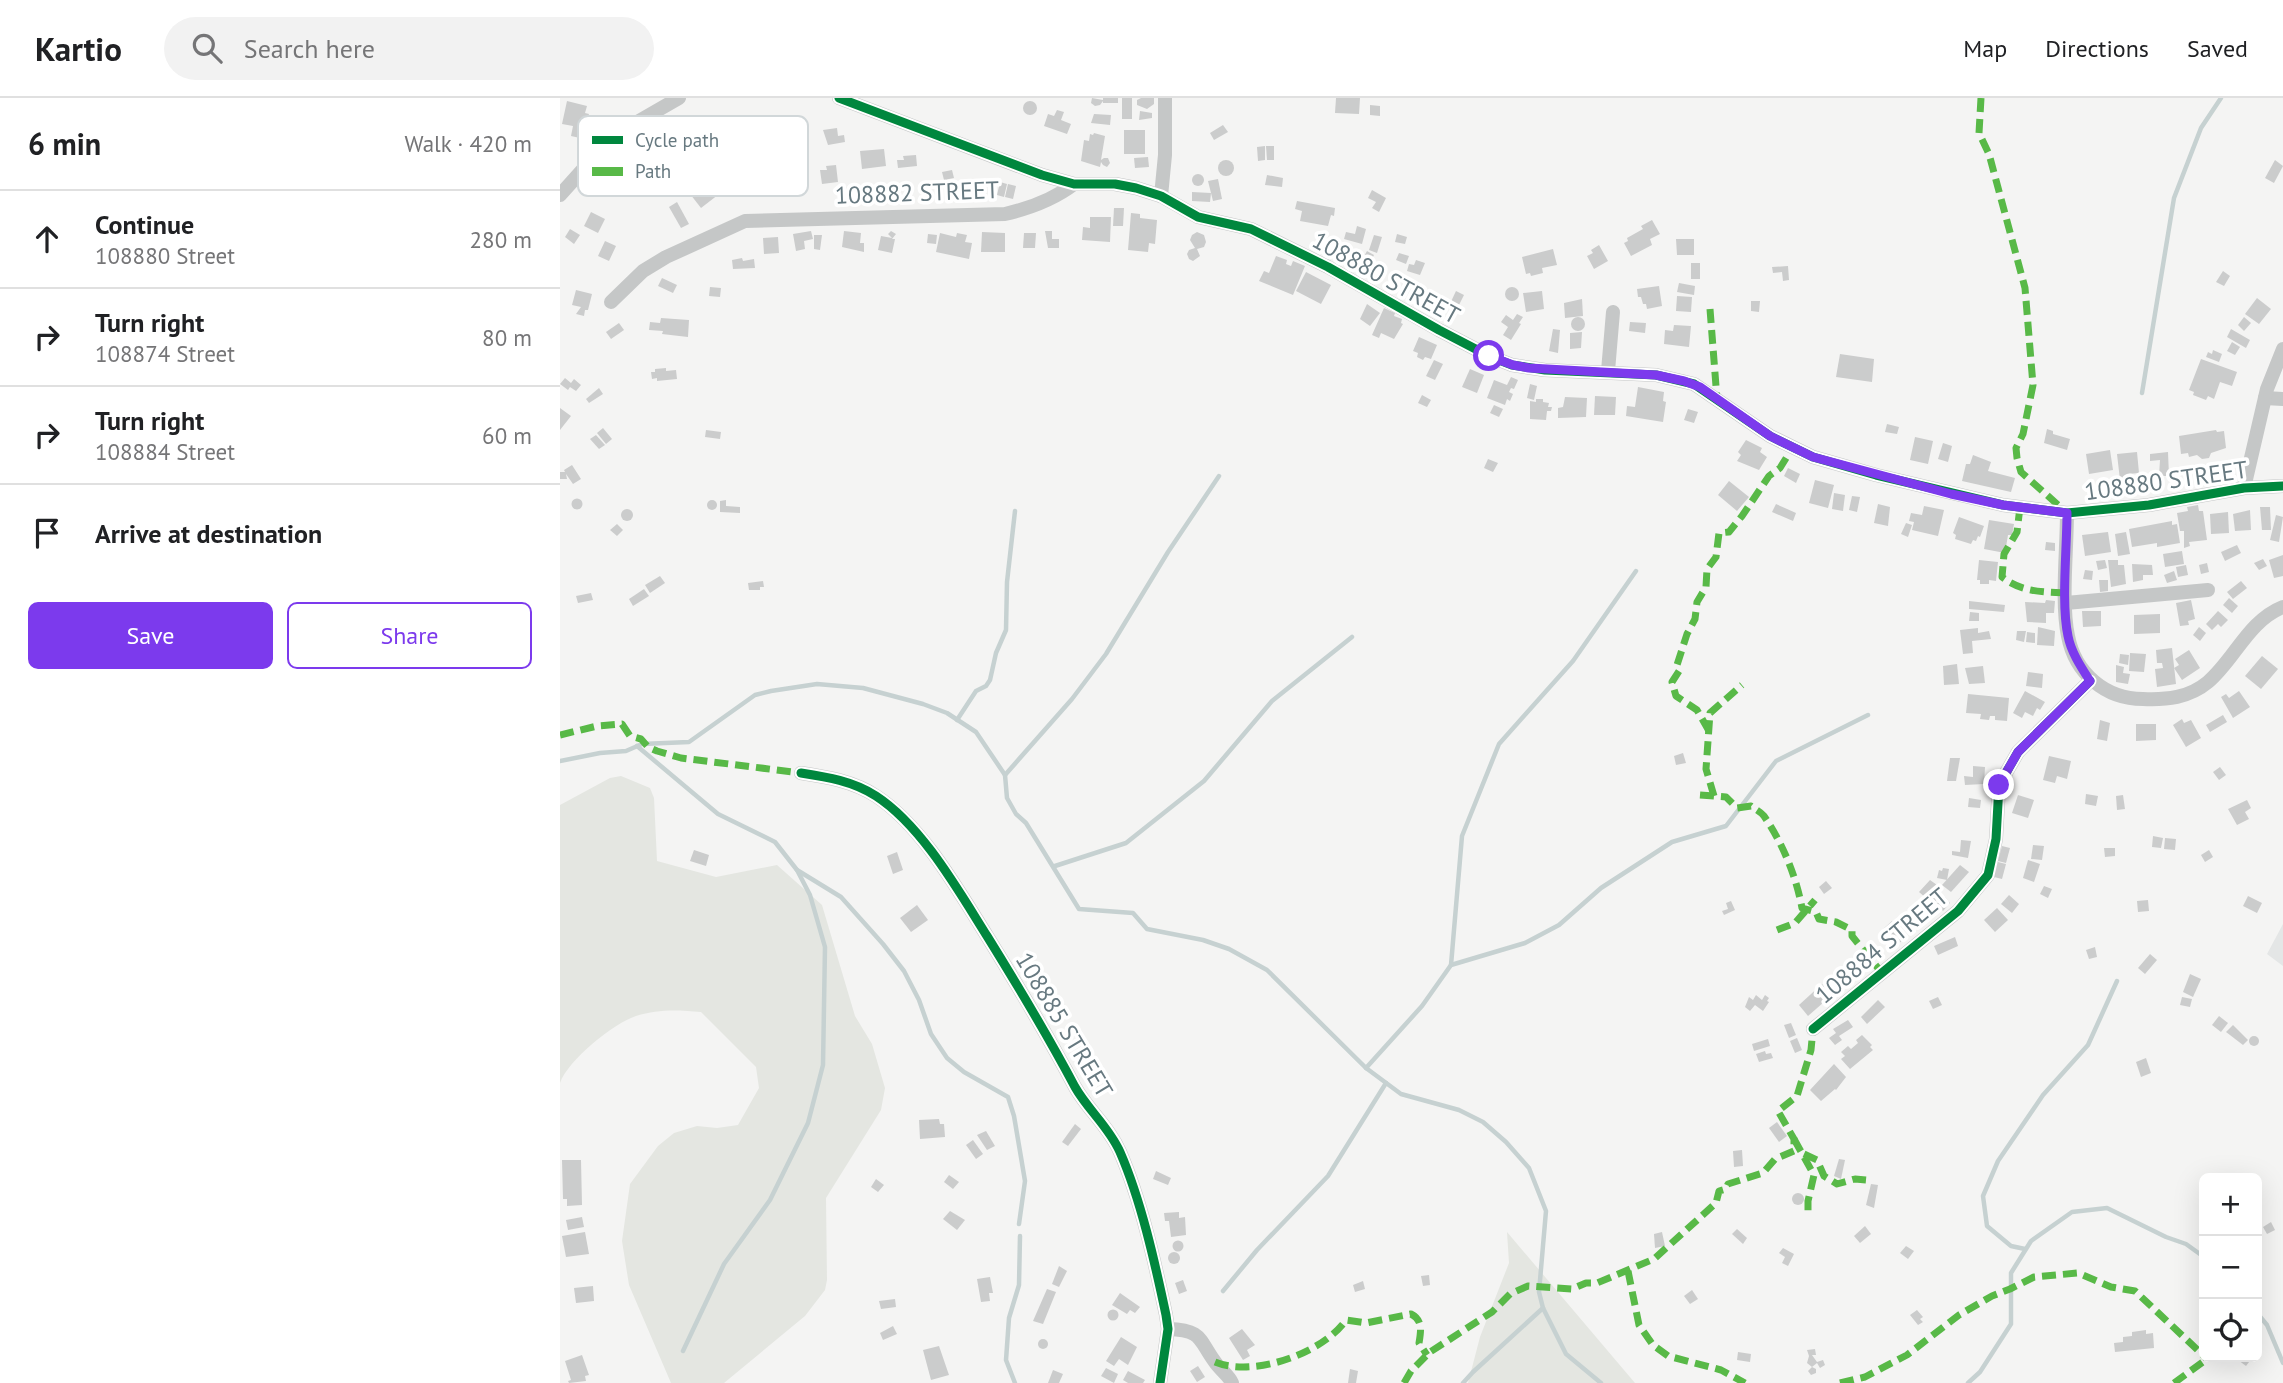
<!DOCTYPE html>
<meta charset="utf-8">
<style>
body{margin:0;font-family:"PT Sans",sans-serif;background:#f2f2f2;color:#202124}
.controls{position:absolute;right:21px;bottom:21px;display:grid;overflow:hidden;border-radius:10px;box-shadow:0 7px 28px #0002}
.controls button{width:63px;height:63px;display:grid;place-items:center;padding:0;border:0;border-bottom:2px solid #e0e0e0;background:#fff;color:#202124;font:35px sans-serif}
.stop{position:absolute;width:21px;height:21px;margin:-16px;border:5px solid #7c3aed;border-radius:50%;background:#fff}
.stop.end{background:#7c3aed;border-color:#fff;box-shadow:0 2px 7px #0008}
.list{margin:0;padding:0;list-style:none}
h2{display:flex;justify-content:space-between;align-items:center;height:91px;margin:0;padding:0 28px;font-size:30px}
h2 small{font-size:23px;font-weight:400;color:#757577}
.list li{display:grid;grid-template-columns:46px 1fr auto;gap:21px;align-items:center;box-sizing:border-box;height:98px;padding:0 28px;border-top:2px solid #e0e0e0}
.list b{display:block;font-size:26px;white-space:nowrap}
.list p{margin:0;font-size:23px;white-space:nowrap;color:#757577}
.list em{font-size:23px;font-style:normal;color:#757577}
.actions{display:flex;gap:14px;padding:21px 28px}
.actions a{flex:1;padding:16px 0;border:2px solid #7c3aed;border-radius:10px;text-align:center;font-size:24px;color:#7c3aed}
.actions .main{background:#7c3aed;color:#fff}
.icon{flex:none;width:38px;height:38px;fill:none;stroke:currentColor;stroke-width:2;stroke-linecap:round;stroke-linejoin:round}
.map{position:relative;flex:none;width:1723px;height:1285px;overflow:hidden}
header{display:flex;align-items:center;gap:42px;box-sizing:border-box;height:98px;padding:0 35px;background:#fff;border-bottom:2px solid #e0e0e0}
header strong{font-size:33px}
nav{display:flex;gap:38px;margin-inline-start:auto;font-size:24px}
.search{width:490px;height:63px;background:#f2f2f2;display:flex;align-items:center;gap:18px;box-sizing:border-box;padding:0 24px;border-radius:38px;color:#757577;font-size:26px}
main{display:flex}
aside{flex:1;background:#fff}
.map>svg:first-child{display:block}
.built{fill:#e4e6e6}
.green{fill:#e4e6e1}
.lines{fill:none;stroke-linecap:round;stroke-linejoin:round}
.stream{stroke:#c6d1d1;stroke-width:4.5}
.building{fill:#cbcccc}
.minor{stroke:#c5c7c7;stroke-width:14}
.quiet{stroke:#58b947;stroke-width:7;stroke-dasharray:14 7;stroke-linecap:butt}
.cycleway-casing{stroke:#fff;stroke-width:13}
.cycleway{stroke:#00873e;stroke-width:9}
.route{stroke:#7c3aed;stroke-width:9}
.labels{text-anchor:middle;stroke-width:7;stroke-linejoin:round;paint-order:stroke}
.street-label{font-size:24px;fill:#677980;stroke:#fff}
.key{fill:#fff;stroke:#d1d7d9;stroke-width:2}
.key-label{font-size:19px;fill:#677980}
</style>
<header>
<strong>Kartio</strong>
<div class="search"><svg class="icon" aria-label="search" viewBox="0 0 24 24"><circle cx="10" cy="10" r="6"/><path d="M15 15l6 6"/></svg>Search here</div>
<nav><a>Map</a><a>Directions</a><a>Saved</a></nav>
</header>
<main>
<aside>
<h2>6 min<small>Walk · 420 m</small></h2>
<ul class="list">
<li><svg class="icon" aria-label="ahead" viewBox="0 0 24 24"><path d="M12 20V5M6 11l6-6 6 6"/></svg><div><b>Continue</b><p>108880 Street</p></div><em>280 m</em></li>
<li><svg class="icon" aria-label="right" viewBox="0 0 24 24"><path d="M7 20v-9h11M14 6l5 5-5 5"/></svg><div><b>Turn right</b><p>108874 Street</p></div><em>80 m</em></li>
<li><svg class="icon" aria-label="right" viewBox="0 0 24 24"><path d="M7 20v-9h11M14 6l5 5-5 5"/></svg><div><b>Turn right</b><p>108884 Street</p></div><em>60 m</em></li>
<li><svg class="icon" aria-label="arrive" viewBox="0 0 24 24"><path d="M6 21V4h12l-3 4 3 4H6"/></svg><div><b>Arrive at destination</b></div></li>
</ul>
<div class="actions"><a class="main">Save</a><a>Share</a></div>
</aside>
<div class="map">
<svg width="1723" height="1285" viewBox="0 0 1723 1285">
<rect width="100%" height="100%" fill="#f4f4f3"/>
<!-- built -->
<path class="built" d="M 1723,826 L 1723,868 L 1707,856 Z"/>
<!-- green -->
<g class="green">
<path d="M 61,678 L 90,690 L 94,700 L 97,763 L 156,779 L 217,767 L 262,807 L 295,918 L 312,946 L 325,990 L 321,1012 L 266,1100 L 267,1182 L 265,1192 L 245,1218 L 164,1285 L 111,1285 L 69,1187 L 62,1143 L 70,1086 L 98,1048 L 114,1035 L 137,1028 L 157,1030 L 178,1027 L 199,990 L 196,969 L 141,914 C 118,912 98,911 76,918 C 54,925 8,962 0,985 L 0,707 L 50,680 Z"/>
<path d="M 947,1134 L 1075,1285 L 908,1285 L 920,1239 L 949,1165 Z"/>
</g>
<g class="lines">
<!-- stream -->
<g class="stream">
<path d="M 1582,295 L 1614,100 L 1641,30 L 1661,0"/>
<path d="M 397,622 L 416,593 L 426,588 L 430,582 L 436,555 L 446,532 L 447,484 L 455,413"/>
<path d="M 77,648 L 158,716 L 215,744 L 237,772 L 250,797 L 265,849 L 263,967 L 248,1025 L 210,1102 L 164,1166 L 123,1253"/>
<path d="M 0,663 L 40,655 L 66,653 L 82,646 L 129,644 L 195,597 L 211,593 L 257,586 L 303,590 L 363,606 L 387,615 L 416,634 L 445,677 L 447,700 L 456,716 L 466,725 L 519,811 L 573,815 L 587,831 L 643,842 L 669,851 L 707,872 L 806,970 L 841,996 L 899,1012 L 923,1024 L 946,1044 L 969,1070 L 986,1113 L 979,1194 L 983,1210 L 1006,1256 L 1041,1285"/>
<path d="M 445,677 L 512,601 L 546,556 L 608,454 L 659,378"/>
<path d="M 495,768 L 566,745 L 644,683 L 712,603 L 792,539"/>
<path d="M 237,772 L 281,799 L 323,846 L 344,873 L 359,902 L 371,936 L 387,960 L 404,974 L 448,999 L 454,1018 L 465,1083 L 459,1126"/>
<path d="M 891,867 L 965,845 L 999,827 L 1041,790 L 1112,744 L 1166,728 L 1216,663 L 1308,617"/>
<path d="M 806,970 L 862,908 L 891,867 L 902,738 L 939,646 L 1013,563 L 1076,473"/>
<path d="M 1465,1151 L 1451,1148 L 1427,1128 L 1423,1098 L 1438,1063 L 1483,997 L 1528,947 L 1557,883"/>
<path d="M 663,1193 L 697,1152 L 768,1078 L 826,985"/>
<path d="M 1697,1215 L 1707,1227 L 1723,1265"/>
<path d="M 455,1285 L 446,1262 L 449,1220 L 459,1187 L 460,1138"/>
<path d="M 903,1285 L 913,1274 L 983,1210"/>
<path d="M 1408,1285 L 1420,1274 L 1451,1226 L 1451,1175 L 1471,1143 L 1512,1114 L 1547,1110 L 1606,1139 L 1626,1146 L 1644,1159"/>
</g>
</g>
<!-- building -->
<g class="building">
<path d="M 532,0 L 543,2 L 543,0 L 558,0 L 558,5 L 543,5 L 543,3 L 540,7 L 535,8 L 531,5 Z"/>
<rect x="562" y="0" width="10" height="21"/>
<path d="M 581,0 L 594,0 L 594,6 L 587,11 L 577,7 L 577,2 Z"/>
<path d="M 776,0 L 800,0 L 799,16 L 775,15 Z"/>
<path d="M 7,3 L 27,8 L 25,15 L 29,16 L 20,40 L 11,38 L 13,28 L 2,26 Z"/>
<circle cx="470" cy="10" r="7"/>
<path d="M 810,7 L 820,8 L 820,18 L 810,17 Z"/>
<path d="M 497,12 L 504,14 L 501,22 L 511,26 L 507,36 L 484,28 L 488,16 L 494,18 Z"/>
<path d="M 580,13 L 592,15 L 592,20 L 579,22 Z"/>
<path d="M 534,16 L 551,17 L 550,27 L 531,25 Z"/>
<path d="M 663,27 L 668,34 L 654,42 L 650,35 Z"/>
<path d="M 277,30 L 278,38 L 284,37 L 285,44 L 268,47 L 263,32 Z"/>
<rect x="564" y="32" width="21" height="24"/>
<path d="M 534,35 L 545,38 L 541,62 L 544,60 L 548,60 L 550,65 L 547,69 L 543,67 L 541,64 L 540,69 L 521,63 L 524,42 L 529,43 L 530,36 L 533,37 Z"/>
<path d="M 705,48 L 705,62 L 698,63 L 697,49 Z"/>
<path d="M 706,48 L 714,48 L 714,62 L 707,62 Z"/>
<path d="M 324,51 L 326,68 L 302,71 L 300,53 Z"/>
<path d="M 356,57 L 357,68 L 338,70 L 337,62 L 344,62 L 343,58 Z"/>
<path d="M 588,59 L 589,69 L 575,70 L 574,60 Z"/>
<path d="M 1715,62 L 1723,68 L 1714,85 L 1705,80 Z"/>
<circle cx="666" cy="70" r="8"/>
<path d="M 276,67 L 278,84 L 262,86 L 260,72 L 267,72 L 266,68 Z"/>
<path d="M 392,72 L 394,80 L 384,82 L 382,74 Z"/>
<path d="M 149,75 L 163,93 L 141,110 L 127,92 Z"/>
<circle cx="638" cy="82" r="6"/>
<path d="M 707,77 L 723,80 L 722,89 L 705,87 Z"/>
<path d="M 658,81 L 662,101 L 653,103 L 648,83 Z"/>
<path d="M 440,84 L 447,86 L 444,99 L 437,97 Z"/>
<path d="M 448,86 L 456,88 L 453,101 L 445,99 Z"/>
<path d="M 812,92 L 826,100 L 819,114 L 812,110 L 816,104 L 808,100 Z"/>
<path d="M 632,94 L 651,95 L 650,104 L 632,103 Z"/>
<path d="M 737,103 L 775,110 L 774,118 L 771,117 L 768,128 L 740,123 L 742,113 L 735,111 Z"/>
<path d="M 117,104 L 129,126 L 121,130 L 109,109 Z"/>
<path d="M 554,110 L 564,110 L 563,128 L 553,128 Z"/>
<path d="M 31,114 L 45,121 L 38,135 L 24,128 Z"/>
<path d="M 571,115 L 580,116 L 580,120 L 597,122 L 595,146 L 589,145 L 588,154 L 568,152 Z"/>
<path d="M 530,119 L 551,119 L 550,144 L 522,142 L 523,129 L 530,130 Z"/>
<path d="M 1092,122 L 1100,136 L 1090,141 L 1092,147 L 1071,158 L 1064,145 L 1068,143 L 1067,140 L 1083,131 L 1081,128 Z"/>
<path d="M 797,128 L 806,131 L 802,146 L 784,141 L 786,134 L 795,136 Z"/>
<path d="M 10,131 L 20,137 L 14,146 L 5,139 Z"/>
<path d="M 251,133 L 253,141 L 244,143 L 245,151 L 236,153 L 233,136 Z"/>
<path d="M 284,133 L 301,135 L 300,145 L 304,145 L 304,154 L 282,149 Z"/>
<path d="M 331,133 L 336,136 L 332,141 L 335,141 L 332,155 L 318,152 L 321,138 L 332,140 L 328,136 Z"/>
<path d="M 485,133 L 492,133 L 492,141 L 499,141 L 499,150 L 488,150 Z"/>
<path d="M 422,134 L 445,135 L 445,154 L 421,154 Z"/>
<path d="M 637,134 L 644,137 L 646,144 L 644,149 L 637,151 L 640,158 L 633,163 L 629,161 L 627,156 L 629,152 L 635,150 L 630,142 L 632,137 Z"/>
<path d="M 380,135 L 396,139 L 397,135 L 407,137 L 405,144 L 412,145 L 409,161 L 376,154 Z"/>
<path d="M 464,135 L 476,135 L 475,150 L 463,150 Z"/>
<path d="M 368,136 L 377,137 L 376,146 L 367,145 Z"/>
<path d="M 837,136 L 847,139 L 845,146 L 835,144 Z"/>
<path d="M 254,137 L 262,137 L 260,152 L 254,151 Z"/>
<path d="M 814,137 L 822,139 L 817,155 L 809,152 Z"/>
<path d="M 218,139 L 219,155 L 204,156 L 203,140 Z"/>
<path d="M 1116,141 L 1134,141 L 1134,157 L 1117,157 Z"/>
<path d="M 45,143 L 56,148 L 49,163 L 38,158 Z"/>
<path d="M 1039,147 L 1048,163 L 1034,171 L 1027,158 L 1033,155 L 1031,152 Z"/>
<path d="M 993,151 L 997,167 L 982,170 L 983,175 L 971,178 L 970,175 L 966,176 L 962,159 Z"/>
<path d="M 807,153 L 814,157 L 810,165 L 802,162 Z"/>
<path d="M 839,155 L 849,158 L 846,166 L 836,162 Z"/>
<path d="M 716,158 L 727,162 L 726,166 L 731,168 L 733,163 L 745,168 L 733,197 L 699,183 L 704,173 L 709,175 Z"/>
<path d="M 182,160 L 183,163 L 194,161 L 195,170 L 173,171 L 172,162 Z"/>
<path d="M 856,162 L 865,165 L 860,177 L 847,173 L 849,166 L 854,167 Z"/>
<rect x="1131" y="165" width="9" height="16"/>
<path d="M 1228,168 L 1229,182 L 1223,183 L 1222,174 L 1213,175 L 1212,169 Z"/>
<path d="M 1663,173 L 1670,178 L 1664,188 L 1656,184 Z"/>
<path d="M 746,174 L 771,187 L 761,206 L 736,193 Z"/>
<path d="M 102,180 L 117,187 L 113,195 L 98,188 Z"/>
<path d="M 1119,185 L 1135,188 L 1134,197 L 1117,194 Z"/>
<path d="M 1099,188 L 1102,208 L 1087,211 L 1086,206 L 1083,206 L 1081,199 L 1078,199 L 1077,191 Z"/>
<circle cx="952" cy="196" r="7"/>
<path d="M 150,189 L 161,190 L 160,199 L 149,198 Z"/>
<path d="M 16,192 L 32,196 L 28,212 L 25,212 L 24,218 L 16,216 L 21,209 L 12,207 Z"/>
<path d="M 896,193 L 904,197 L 896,213 L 888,210 Z"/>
<path d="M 982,193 L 984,211 L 966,214 L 963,195 Z"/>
<path d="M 1117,198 L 1132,199 L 1131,214 L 1116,213 Z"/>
<path d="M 1697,200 L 1711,211 L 1699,226 L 1685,216 Z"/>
<path d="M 1022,201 L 1023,218 L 1005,220 L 1004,205 Z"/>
<path d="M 1191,203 L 1200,203 L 1199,214 L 1191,213 Z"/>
<path d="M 807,206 L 820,215 L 810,228 L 800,221 Z"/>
<path d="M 824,210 L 835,215 L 834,218 L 842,221 L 841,225 L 843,226 L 834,241 L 821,235 L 819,240 L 812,237 Z"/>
<path d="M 957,216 L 963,219 L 959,225 L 961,226 L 951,242 L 943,237 L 948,229 L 941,224 L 946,217 L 953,222 Z"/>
<path d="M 1684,219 L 1691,225 L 1684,233 L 1678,227 Z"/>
<circle cx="1018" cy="226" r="7"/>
<path d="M 101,220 L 129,222 L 128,239 L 102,236 L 103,233 L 89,232 L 90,224 L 100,225 Z"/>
<path d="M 1070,224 L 1086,225 L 1085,235 L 1069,233 Z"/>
<path d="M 59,225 L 64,232 L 51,241 L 46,234 Z"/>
<path d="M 1114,227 L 1131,228 L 1129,249 L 1104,246 L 1105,232 L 1113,233 Z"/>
<path d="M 993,231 L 1000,232 L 998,255 L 989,253 Z"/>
<path d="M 1671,231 L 1690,242 L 1686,250 L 1667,239 Z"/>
<path d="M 1022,234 L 1021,250 L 1010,251 L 1010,235 Z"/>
<path d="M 859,239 L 877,247 L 871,261 L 865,259 L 863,262 L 857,259 L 858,255 L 853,253 Z"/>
<path d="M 1672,244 L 1680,249 L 1675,257 L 1667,253 Z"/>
<path d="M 1653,252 L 1662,256 L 1659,264 L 1646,259 L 1648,254 L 1652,256 Z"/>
<path d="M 1280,256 L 1314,261 L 1312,284 L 1276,279 Z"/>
<path d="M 1641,261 L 1677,274 L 1672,288 L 1660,284 L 1654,301 L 1648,298 L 1646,302 L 1633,297 L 1634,294 L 1629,292 Z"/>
<path d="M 874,262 L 883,266 L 875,282 L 866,278 Z"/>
<path d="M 106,270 L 106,273 L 116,272 L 117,281 L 97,283 L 97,280 L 92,281 L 91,274 L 95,274 L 95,271 Z"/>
<path d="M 910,271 L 924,277 L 917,295 L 902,289 Z"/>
<path d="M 951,279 L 958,282 L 954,291 L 951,290 L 949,294 L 953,296 L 950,303 L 947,301 L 945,307 L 927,300 L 934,282 L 947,287 Z"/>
<path d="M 5,280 L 11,285 L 14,281 L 21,287 L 16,293 L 10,289 L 8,292 L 0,286 Z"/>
<path d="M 970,286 L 977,288 L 974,302 L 967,300 Z"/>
<path d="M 1078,289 L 1104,294 L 1103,303 L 1106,304 L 1103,324 L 1066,318 L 1067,308 L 1075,309 Z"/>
<path d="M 39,290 L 43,296 L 29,305 L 26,301 Z"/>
<path d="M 862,297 L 871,302 L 867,309 L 858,305 Z"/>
<path d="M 1035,298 L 1056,299 L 1055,317 L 1034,317 Z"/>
<path d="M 1005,299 L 1027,300 L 1026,319 L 998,320 L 998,310 L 1003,309 Z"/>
<path d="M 976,301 L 983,301 L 983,304 L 989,305 L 988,309 L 992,309 L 991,313 L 987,313 L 986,322 L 970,321 L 970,303 L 976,304 Z"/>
<path d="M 934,307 L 943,311 L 939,319 L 930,315 Z"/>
<path d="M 0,310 L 11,318 L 0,332 Z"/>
<path d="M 1128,311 L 1138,314 L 1134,325 L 1124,322 Z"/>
<path d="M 1327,326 L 1339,329 L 1337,336 L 1325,334 Z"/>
<path d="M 43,330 L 52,341 L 46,346 L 37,335 Z"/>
<path d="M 1487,331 L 1493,333 L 1493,336 L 1510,341 L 1507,352 L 1484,345 Z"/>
<path d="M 146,332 L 161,334 L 160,341 L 145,339 Z"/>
<path d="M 1656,332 L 1657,334 L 1664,333 L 1666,350 L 1651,355 L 1649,360 L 1642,361 L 1637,357 L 1629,359 L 1628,355 L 1621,356 L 1619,338 Z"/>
<path d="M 36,337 L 45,347 L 39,351 L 30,341 Z"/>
<path d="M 1355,339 L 1373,343 L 1368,366 L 1350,362 Z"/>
<path d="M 1186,342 L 1202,350 L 1200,354 L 1207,359 L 1199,372 L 1177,363 L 1181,357 L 1178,354 Z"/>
<path d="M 1383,345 L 1392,348 L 1388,364 L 1378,361 Z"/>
<path d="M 1550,352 L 1553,372 L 1529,376 L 1526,356 Z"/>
<path d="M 1577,354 L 1579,375 L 1568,376 L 1568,381 L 1560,382 L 1557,356 Z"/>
<path d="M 1608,354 L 1609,378 L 1603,378 L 1604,387 L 1595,387 L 1595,378 L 1599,378 L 1600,362 L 1590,363 L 1590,356 Z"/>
<path d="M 1413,357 L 1431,364 L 1428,373 L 1455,380 L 1451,394 L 1402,383 L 1406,366 L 1410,366 Z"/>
<path d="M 928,361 L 938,365 L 933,374 L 924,370 Z"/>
<path d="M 12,367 L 21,381 L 13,386 L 6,376 L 7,381 L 0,381 L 0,374 L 5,374 L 4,372 Z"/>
<path d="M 1228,370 L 1240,376 L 1236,385 L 1224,378 Z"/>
<path d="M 1255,382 L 1274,387 L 1268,410 L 1249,405 Z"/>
<path d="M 1169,383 L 1189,399 L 1177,413 L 1158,397 Z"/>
<path d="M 1274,395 L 1285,397 L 1283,413 L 1272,411 Z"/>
<path d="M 1292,398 L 1300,399 L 1297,414 L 1289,412 Z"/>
<circle cx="17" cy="406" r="5.5"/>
<circle cx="152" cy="407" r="5"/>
<path d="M 166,402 L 166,408 L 180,409 L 180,415 L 160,414 L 160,403 Z"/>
<path d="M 1216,406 L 1236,415 L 1233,423 L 1212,414 Z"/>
<path d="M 1318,406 L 1330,409 L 1328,428 L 1314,425 Z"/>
<path d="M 1638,407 L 1639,413 L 1643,413 L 1647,442 L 1629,444 L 1630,448 L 1624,450 L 1624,433 L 1620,433 L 1617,415 L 1628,413 L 1627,409 Z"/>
<path d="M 1364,408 L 1384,412 L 1378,438 L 1352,432 L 1354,424 L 1349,423 L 1351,415 L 1362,417 Z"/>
<path d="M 1700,409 L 1710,409 L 1711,432 L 1702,432 Z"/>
<circle cx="67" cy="417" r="6"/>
<path d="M 1690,412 L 1691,432 L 1675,433 L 1673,416 Z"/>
<path d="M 1668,414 L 1669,435 L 1651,436 L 1650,416 Z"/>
<path d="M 1716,417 L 1723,419 L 1719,444 L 1710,442 Z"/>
<path d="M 1399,419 L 1424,428 L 1420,439 L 1418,438 L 1416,443 L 1413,442 L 1411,446 L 1395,441 L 1396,437 L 1393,435 Z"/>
<path d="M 1429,422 L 1454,426 L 1452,437 L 1448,437 L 1445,455 L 1424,451 Z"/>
<path d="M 1612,423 L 1612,427 L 1617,426 L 1620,445 L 1597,449 L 1597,445 L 1572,449 L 1569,431 Z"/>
<path d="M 1346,425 L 1352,427 L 1348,439 L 1341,436 Z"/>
<path d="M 57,426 L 63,432 L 57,438 L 50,432 Z"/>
<path d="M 1548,434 L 1551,454 L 1525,458 L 1522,437 Z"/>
<path d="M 1566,434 L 1570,456 L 1558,458 L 1555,436 Z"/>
<path d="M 1486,444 L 1495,445 L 1495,453 L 1485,452 Z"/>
<path d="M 1677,447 L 1681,455 L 1665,463 L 1661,454 Z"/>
<path d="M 1622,453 L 1624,466 L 1605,469 L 1603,456 Z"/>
<path d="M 1723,457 L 1723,478 L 1714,480 L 1709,462 Z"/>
<path d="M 1703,461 L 1707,468 L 1699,472 L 1694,465 Z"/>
<path d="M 1419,462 L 1438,464 L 1436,483 L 1429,482 L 1429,486 L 1420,486 L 1420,482 L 1417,482 Z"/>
<path d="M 1545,462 L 1547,470 L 1538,472 L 1536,463 Z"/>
<path d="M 1548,462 L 1558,462 L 1558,467 L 1564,467 L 1566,486 L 1551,489 Z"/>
<path d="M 1647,465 L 1649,474 L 1641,476 L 1639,467 Z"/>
<path d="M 1572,466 L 1592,467 L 1593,477 L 1583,477 L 1583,482 L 1573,484 Z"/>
<path d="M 1626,467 L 1628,477 L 1618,479 L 1616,469 Z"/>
<path d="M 1525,472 L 1533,473 L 1532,482 L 1523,481 Z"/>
<path d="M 1614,473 L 1617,482 L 1607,485 L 1604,477 Z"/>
<path d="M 100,478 L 105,485 L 90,495 L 85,487 Z"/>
<path d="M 1539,482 L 1548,482 L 1548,493 L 1540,494 Z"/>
<path d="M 203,483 L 204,489 L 200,489 L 200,492 L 189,492 L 188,485 Z"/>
<path d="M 1681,483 L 1687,490 L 1673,501 L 1667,494 Z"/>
<path d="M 84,491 L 89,498 L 73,508 L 69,501 Z"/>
<path d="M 31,495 L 33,502 L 18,505 L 16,498 Z"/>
<path d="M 1669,500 L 1678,508 L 1672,515 L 1663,507 Z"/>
<path d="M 1486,502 L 1495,503 L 1494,515 L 1486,515 L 1486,525 L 1467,524 L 1465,504 L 1485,505 Z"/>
<path d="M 1631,502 L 1635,521 L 1628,523 L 1629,527 L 1620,528 L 1616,505 Z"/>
<path d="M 1409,503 L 1445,507 L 1444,514 L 1409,511 Z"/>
<path d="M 1522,513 L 1541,513 L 1541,528 L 1523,529 Z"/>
<path d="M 1658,513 L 1668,522 L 1661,529 L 1658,526 L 1652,532 L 1646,526 Z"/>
<path d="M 1410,514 L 1419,515 L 1419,523 L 1409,523 Z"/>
<path d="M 1600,516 L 1600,535 L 1574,536 L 1574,517 Z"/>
<path d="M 1478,529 L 1495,533 L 1494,548 L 1477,547 Z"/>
<path d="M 1639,529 L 1646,535 L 1640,543 L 1633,537 Z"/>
<path d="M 1418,530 L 1418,535 L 1429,533 L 1431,541 L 1412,543 L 1413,555 L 1403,556 L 1400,532 Z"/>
<path d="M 1457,533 L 1466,533 L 1464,544 L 1456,542 Z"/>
<path d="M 1467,534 L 1475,535 L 1475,545 L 1466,544 Z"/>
<path d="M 1612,550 L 1616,586 L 1597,589 L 1595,571 L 1603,570 L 1602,565 L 1597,565 L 1596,552 Z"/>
<path d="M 1629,552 L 1640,570 L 1622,582 L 1614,570 L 1619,567 L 1615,561 Z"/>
<path d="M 1570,555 L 1586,556 L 1584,574 L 1569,573 Z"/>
<path d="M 1560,556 L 1569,557 L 1568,567 L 1559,565 Z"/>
<path d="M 1702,558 L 1718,571 L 1701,591 L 1685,578 Z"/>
<path d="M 1397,566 L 1399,586 L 1384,587 L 1383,568 Z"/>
<path d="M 1556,567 L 1564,569 L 1563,575 L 1570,576 L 1568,586 L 1556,584 Z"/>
<path d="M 1423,568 L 1425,585 L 1409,586 L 1405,570 Z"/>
<path d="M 1468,574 L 1483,576 L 1482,590 L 1466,588 Z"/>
<path d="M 1465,593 L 1485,604 L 1480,612 L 1477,610 L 1473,618 L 1465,614 L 1462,620 L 1453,615 Z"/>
<path d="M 1679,593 L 1690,609 L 1673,620 L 1661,599 L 1666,596 L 1669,600 Z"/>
<path d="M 1408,596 L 1449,600 L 1447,623 L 1435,622 L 1435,618 L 1430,618 L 1429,622 L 1420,621 L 1421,616 L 1406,615 Z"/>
<path d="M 1663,617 L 1667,624 L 1650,634 L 1646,627 Z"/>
<path d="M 1622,621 L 1624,625 L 1631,622 L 1641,640 L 1626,649 L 1613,627 Z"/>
<path d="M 1540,622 L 1550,625 L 1547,643 L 1537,641 Z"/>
<path d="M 1576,626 L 1596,626 L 1596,642 L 1576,643 Z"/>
<path d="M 1123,655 L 1126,665 L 1116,667 L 1114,658 Z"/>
<path d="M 1489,658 L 1511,663 L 1507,681 L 1497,678 L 1495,685 L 1483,682 Z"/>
<path d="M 1390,660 L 1400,660 L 1396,683 L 1387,683 Z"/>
<path d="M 1413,668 L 1425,669 L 1424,686 L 1405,687 L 1404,678 L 1413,679 Z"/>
<path d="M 1660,669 L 1666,677 L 1659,682 L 1653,674 Z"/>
<path d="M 1526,696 L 1538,698 L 1536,708 L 1525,706 Z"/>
<path d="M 1458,697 L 1474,702 L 1468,720 L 1452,715 Z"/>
<path d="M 1563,697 L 1565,711 L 1557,712 L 1556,698 Z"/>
<path d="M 1409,700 L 1421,702 L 1420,710 L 1408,709 Z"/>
<path d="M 1687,702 L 1691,710 L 1685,714 L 1689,721 L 1677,727 L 1668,711 Z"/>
<path d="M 1593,738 L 1603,740 L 1601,750 L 1592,749 Z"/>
<path d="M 1605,740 L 1616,741 L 1615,752 L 1604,751 Z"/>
<path d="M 1401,742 L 1411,743 L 1408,760 L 1392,757 L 1392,753 L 1400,754 Z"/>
<path d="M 1473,747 L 1484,748 L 1482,762 L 1471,761 Z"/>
<path d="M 1442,748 L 1450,750 L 1446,765 L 1438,763 Z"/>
<path d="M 1544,750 L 1555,750 L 1555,758 L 1545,759 Z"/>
<path d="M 134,752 L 149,757 L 146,768 L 130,763 Z"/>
<path d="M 1649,752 L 1653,759 L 1645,764 L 1641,757 Z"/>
<path d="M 337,754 L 343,772 L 333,776 L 327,758 Z"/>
<path d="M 1468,762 L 1480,766 L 1474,784 L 1463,780 Z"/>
<path d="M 1438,764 L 1446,766 L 1442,781 L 1434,779 Z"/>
<path d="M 1400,767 L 1409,774 L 1391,794 L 1382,787 Z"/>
<path d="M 1383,770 L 1389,771 L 1387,782 L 1377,780 L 1379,772 L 1382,773 Z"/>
<path d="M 1370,782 L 1377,787 L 1372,793 L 1379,799 L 1373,806 L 1359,794 Z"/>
<path d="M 1266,783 L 1272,790 L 1264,796 L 1259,789 Z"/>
<path d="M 1484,788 L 1492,791 L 1488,800 L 1480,796 Z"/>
<path d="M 1449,797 L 1459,806 L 1452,815 L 1441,806 Z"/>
<path d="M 1688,798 L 1702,805 L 1697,815 L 1683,808 Z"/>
<path d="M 1385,799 L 1390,805 L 1383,813 L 1377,806 Z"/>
<path d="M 1588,802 L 1589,813 L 1578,814 L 1577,803 Z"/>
<path d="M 1171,803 L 1175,812 L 1164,817 L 1162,813 L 1168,811 L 1166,805 Z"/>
<path d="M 357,807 L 368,822 L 351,834 L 340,820 Z"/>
<path d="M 1437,810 L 1448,822 L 1435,834 L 1424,822 Z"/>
<path d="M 1332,823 L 1343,835 L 1341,837 L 1344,841 L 1337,847 L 1331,839 L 1323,846 L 1318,841 L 1324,834 L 1322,832 Z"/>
<path d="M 1395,839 L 1398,848 L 1378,857 L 1374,848 Z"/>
<path d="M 1535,849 L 1537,859 L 1529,861 L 1526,852 Z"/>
<path d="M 1590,856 L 1597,862 L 1585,876 L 1578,870 Z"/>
<path d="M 1289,864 L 1296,870 L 1290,876 L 1283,870 Z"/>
<path d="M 1630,876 L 1641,881 L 1633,899 L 1623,894 Z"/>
<path d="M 1262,886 L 1272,897 L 1248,918 L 1239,907 Z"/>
<path d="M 1196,897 L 1202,902 L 1205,897 L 1209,900 L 1207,903 L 1209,904 L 1203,913 L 1195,907 L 1190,913 L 1185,909 L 1189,899 L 1193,902 Z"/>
<path d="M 1378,899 L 1382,907 L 1373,911 L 1369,903 Z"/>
<path d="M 1622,899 L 1632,901 L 1630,909 L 1620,907 Z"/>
<path d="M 1318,902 L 1325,909 L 1307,926 L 1301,919 Z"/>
<path d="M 1659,918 L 1668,925 L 1661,934 L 1652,927 Z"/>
<path d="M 1288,922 L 1293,929 L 1279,938 L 1282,942 L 1275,947 L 1269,940 L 1276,935 L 1273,931 Z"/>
<path d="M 1231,925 L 1236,937 L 1229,940 L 1224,927 Z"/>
<path d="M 1673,927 L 1688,942 L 1683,947 L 1666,934 Z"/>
<path d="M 1302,937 L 1312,947 L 1310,949 L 1313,952 L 1290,971 L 1281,961 L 1285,958 L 1281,954 L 1288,948 L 1291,951 L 1298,945 L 1296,942 Z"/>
<circle cx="1694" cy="943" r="5"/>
<path d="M 1237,940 L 1242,952 L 1235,955 L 1230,943 Z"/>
<path d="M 1208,941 L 1210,948 L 1194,953 L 1192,946 Z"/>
<path d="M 1205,953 L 1206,956 L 1211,955 L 1213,960 L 1199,964 L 1196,956 Z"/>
<path d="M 1586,960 L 1591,975 L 1581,979 L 1576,964 Z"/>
<path d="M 1274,966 L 1286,979 L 1276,992 L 1275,991 L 1261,1003 L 1250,992 Z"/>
<path d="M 379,1021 L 380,1026 L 384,1026 L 385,1039 L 360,1041 L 359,1022 Z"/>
<path d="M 1217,1024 L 1227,1038 L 1219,1044 L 1209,1030 Z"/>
<path d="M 515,1026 L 521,1031 L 508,1048 L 502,1044 Z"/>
<path d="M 426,1033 L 435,1048 L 427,1052 L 417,1037 Z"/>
<path d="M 413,1042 L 423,1056 L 416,1061 L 406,1047 Z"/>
<path d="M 1182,1052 L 1183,1068 L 1174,1069 L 1173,1053 Z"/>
<path d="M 1279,1061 L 1285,1062 L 1281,1081 L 1274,1078 Z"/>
<path d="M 2,1062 L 21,1062 L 22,1107 L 7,1108 L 7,1101 L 3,1101 Z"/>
<path d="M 596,1073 L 611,1080 L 608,1087 L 593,1081 Z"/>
<path d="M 389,1077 L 399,1084 L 393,1091 L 384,1084 Z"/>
<path d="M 316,1081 L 324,1087 L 318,1094 L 311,1089 Z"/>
<path d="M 1311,1086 L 1318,1087 L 1314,1110 L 1306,1107 Z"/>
<circle cx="1238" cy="1101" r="6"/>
<path d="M 390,1113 L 405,1122 L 397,1132 L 383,1121 Z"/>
<path d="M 619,1114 L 619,1120 L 625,1119 L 626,1137 L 611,1139 L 609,1123 L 605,1123 L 604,1115 Z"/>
<path d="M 22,1119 L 24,1129 L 8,1132 L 6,1122 Z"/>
<path d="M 1711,1124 L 1715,1132 L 1707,1136 L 1703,1129 Z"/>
<path d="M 1305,1128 L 1311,1136 L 1300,1145 L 1294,1138 Z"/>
<path d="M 1177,1131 L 1187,1140 L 1183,1146 L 1172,1136 Z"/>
<path d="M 25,1134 L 29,1156 L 6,1159 L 2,1138 Z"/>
<path d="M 1102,1134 L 1105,1148 L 1095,1150 L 1094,1136 Z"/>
<circle cx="618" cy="1148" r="5.5"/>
<path d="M 1346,1148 L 1354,1153 L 1348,1161 L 1340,1155 Z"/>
<path d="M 1223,1150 L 1234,1156 L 1228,1168 L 1222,1165 L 1225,1159 L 1219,1155 Z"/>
<circle cx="614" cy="1160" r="6"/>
<path d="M 499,1168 L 507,1173 L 499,1189 L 492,1186 Z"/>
<path d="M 869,1177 L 870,1187 L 863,1188 L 861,1178 Z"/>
<path d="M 430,1179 L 433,1195 L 429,1195 L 430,1203 L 421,1204 L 417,1181 Z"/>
<path d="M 623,1182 L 627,1193 L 619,1196 L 615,1185 Z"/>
<path d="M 803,1183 L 805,1191 L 795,1194 L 793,1187 Z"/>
<path d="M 33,1188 L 34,1203 L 16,1205 L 14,1190 Z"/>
<path d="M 487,1191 L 496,1194 L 483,1226 L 473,1223 Z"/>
<path d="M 1132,1192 L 1138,1201 L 1130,1206 L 1124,1198 Z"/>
<path d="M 560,1195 L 580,1209 L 575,1215 L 570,1212 L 567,1216 L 552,1207 Z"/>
<path d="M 335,1201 L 336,1209 L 321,1211 L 319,1203 Z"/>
<circle cx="553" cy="1217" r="5.5"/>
<path d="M 1357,1212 L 1363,1219 L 1360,1221 L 1363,1224 L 1358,1227 L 1350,1217 Z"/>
<path d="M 333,1228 L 337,1236 L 323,1242 L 320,1235 Z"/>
<path d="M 682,1231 L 695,1247 L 687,1252 L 690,1258 L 683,1262 L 669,1240 Z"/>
<path d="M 1586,1232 L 1586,1236 L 1593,1235 L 1594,1250 L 1555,1254 L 1554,1245 L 1563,1244 L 1563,1239 L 1572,1238 L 1572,1234 Z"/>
<path d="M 561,1239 L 577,1249 L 568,1267 L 559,1261 L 554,1268 L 546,1263 Z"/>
<circle cx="483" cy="1246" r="5"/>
<path d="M 379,1248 L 389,1277 L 371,1282 L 363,1252 Z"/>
<path d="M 1255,1251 L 1256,1257 L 1252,1257 L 1257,1264 L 1263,1262 L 1265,1267 L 1260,1270 L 1257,1265 L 1252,1269 L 1256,1271 L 1256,1275 L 1251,1277 L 1248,1273 L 1252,1269 L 1247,1265 L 1249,1258 L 1247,1252 Z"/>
<path d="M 1178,1254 L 1191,1256 L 1190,1264 L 1177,1262 Z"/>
<path d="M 22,1257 L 29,1277 L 25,1278 L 26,1283 L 9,1285 L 8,1283 L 11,1282 L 5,1263 Z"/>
<path d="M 1680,1259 L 1693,1259 L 1686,1268 L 1678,1262 Z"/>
<path d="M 638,1268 L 645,1279 L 637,1284 L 630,1273 Z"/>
<path d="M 546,1270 L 558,1276 L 554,1285 L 541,1278 Z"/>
<path d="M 790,1271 L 798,1273 L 796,1285 L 788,1285 Z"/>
<path d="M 493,1272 L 503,1276 L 499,1285 L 488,1285 Z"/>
<path d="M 568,1273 L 585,1282 L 583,1285 L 568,1285 L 563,1282 Z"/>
</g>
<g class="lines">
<!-- minor -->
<g class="minor">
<path d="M 279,0 L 482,77 L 514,86 L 555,86 L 576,90 L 601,98 L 638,119 L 691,131 L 768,169 L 879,232 L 929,258 L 952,267 L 985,272 L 1096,277 L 1134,286 L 1210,338 L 1253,359 L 1316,377 L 1443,407 L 1507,415 L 1589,407 L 1684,390 L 1723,388"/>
<path d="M 0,97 L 53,38 L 119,0"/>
<path d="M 601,98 L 605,57 L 605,0"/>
<path d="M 51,204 L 83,173 L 106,159 L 185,123 L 445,116 C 471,110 493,102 514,86"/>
<path d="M 1048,273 L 1053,214"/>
<path d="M 1705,300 L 1723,301"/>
<path d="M 1684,390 L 1707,291 L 1723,251"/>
<path d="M 1507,415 C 1507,450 1501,505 1508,538 C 1515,575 1545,601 1583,601 C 1606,602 1629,600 1648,584 C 1675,561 1688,523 1723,509"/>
<path d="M 1506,505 L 1648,492"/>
<path d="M 241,675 C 267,679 293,683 316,698 C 362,728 398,792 427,838 C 458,888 488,938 515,989 C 528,1012 549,1029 560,1054 C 581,1102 595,1165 606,1217 L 608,1231 L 600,1285"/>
<path d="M 1253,931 L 1398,813 L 1428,777 L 1436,741 L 1439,687 L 1458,654 L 1530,583"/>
<path d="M 608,1231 C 645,1232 638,1243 658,1268 C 663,1274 669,1278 672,1285"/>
</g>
<!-- quiet -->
<g class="quiet">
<path d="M 1421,0 L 1419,35 L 1429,56 L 1465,190 L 1473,287 L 1463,336 L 1456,350 L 1457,360 L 1461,374 L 1506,414"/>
<path d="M 1150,211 L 1157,301"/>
<path d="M 1460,409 L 1457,434 L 1444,456 L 1442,479 C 1461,494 1482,494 1506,495"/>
<path d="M 1149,633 L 1137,612 L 1116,598 L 1112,584 L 1119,573 L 1117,567 L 1127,536 L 1135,521 L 1137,504 L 1146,489 L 1147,471 L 1156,459 L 1159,435 L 1169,434 L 1182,418 L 1209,378 L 1220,370 L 1233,349"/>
<path d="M 0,637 L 37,628 L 62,626 L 70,638 L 81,641 L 88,649 L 97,653 L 121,660 L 241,675"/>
<path d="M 1140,697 L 1166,699 L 1177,710 L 1191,708 C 1196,712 1200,713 1204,718 C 1223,746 1236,778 1242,810 L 1256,814 L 1259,821 L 1276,824 L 1292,832 L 1292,838 L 1322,875"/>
<path d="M 1154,698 L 1146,671 L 1150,615 L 1182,587"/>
<path d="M 1217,832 L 1235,825 L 1255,802"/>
<path d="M 1234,1041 L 1254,1077 L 1248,1103 L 1248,1114"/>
<path d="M 1244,1056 L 1257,1062 L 1264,1078 L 1277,1086 L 1295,1081 L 1306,1082"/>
<path d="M 1068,1173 L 1079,1227 L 1093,1247 L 1108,1258 L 1161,1272 L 1185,1285"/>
<path d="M 655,1264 C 694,1280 763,1255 786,1222 L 806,1225 L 851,1216 C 863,1222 861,1233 859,1245 L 867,1257"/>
<path d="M 844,1285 L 851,1273 L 870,1254 L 932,1214 L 950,1196 L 968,1188 L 1012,1191 L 1026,1185 L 1037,1185 L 1094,1161 L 1156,1105 L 1159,1093 L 1166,1091 L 1168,1086 L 1203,1075 L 1215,1061 L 1234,1053 L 1234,1041 L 1218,1013 L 1237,998 L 1251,952 L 1253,931"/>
<path d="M 1280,1285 L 1305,1279 L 1347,1257 L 1399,1217 L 1432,1198 L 1450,1191 L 1474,1179 L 1518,1175 L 1551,1189 L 1575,1193 L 1644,1258"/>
<path d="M 1614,1285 L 1647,1261 L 1645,1259"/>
</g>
<defs>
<g id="cycleway">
<path d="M 279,0 L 482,77 L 514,86 L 555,86 L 576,90 L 601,98 L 638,119 L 691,131 L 768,169 L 879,232 L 929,258 L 952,267 L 985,272 L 1096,277 L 1134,286 L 1210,338 L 1253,359 L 1316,377 L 1443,407 L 1507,415 L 1589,407 L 1684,390 L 1723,388"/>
<path d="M 241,675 C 267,679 293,683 316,698 C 362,728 398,792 427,838 C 458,888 488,938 515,989 C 528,1012 549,1029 560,1054 C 581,1102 595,1165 606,1217 L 608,1231 L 600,1285"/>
<path d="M 1253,931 L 1398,813 L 1428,777 L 1436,741 L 1439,687 L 1458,654 L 1530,583"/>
</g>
</defs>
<!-- cycleway casing -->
<use href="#cycleway" class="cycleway-casing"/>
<!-- cycleway -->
<use href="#cycleway" class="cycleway"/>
</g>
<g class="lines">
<!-- route -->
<path class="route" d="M 929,258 L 953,267 L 969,270 L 1096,277 L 1124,283 L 1140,289 L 1210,338 L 1253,359 L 1391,396 L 1443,407 L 1507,415 C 1507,451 1501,505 1508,538 C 1511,554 1521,569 1530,583 L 1458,654 L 1439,687"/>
</g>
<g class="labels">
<!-- street labels -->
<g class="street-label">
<text transform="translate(357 95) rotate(-2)" y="8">108882 STREET</text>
<text transform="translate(826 180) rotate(29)" y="8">108880 STREET</text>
<text transform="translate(1606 383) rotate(-8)" y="8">108880 STREET</text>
<text transform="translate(1322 848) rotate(-40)" y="8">108884 STREET</text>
<text transform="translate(504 927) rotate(59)" y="8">108885 STREET</text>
</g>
</g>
<!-- legend -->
<rect x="18" y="18" width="230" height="80" rx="10" class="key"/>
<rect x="32" y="38" width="31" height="8" fill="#00873e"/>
<rect x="32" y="69" width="31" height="9" fill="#58b947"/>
<g class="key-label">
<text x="75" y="49">Cycle path</text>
<text x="75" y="80">Path</text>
</g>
</svg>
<div class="controls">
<button>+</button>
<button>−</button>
<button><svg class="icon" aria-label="locate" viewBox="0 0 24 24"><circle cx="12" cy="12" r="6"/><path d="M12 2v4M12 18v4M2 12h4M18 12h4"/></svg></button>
</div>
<div class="stop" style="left:929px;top:258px"></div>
<div class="stop end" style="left:1439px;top:687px"></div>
</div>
</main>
